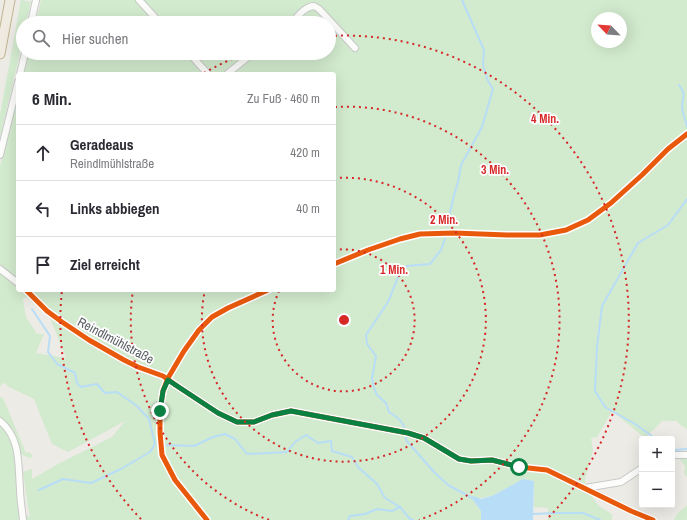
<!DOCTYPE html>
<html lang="de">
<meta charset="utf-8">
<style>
body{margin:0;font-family:"Archivo Narrow",sans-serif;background:#f7f7f7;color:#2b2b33}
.controls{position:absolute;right:12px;bottom:12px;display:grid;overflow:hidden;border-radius:4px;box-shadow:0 4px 16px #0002}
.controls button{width:36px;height:36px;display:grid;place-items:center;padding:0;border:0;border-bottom:1px solid #e1e1e2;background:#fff;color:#2b2b33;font:20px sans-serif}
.compass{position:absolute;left:591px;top:12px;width:36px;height:36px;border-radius:50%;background:#fff;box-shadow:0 4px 16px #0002;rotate:295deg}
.stop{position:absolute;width:12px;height:12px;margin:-9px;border:3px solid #0b8043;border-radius:50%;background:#fff}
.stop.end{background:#0b8043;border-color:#fff;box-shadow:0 1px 4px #0008}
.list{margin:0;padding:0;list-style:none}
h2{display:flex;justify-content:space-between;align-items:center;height:52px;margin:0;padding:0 16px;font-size:17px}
h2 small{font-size:13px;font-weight:400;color:#7c7c81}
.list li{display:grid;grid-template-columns:26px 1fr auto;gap:12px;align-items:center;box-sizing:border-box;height:56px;padding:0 16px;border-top:1px solid #e1e1e2}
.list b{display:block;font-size:15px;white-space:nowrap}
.list p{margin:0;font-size:13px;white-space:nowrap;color:#7c7c81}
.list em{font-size:13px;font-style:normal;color:#7c7c81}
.icon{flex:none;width:22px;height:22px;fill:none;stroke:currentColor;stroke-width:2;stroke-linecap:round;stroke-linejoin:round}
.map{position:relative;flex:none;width:687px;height:520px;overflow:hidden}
.search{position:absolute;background:#fff;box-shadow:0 4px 16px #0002;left:16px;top:16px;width:320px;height:44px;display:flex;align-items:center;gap:10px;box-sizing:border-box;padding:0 14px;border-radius:22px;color:#7c7c81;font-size:15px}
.panel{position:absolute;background:#fff;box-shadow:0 4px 16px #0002;left:16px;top:72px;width:320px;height:220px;border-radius:4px}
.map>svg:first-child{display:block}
.green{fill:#d2eace;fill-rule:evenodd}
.water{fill:#b8ddf7}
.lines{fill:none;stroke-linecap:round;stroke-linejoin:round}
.stream{stroke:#b8ddf7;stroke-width:2}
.minor-casing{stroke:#c9cac9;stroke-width:8}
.highway-casing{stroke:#c3b492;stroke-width:11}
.minor{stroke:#fcfcfb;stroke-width:6}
.highway{stroke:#efebe0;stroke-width:9}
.cycleway-casing{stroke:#fff;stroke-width:8}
.cycleway{stroke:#e8590c;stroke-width:5}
.route{stroke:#0b8043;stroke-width:5}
.ring{fill:none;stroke:#d62828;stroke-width:2;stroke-dasharray:2 4}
.labels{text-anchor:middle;stroke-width:3.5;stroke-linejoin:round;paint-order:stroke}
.street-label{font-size:13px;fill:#5a5f64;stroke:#fff}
.centre{fill:#d62828;stroke:#fff;stroke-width:2}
.ring-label{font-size:12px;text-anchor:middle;font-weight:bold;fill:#d62828;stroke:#fff;stroke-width:3.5;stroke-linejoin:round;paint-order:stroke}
</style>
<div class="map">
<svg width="687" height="520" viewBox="0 0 687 520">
<rect width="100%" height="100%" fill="#ecebe5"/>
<!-- green -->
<g class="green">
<path d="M 21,0 L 31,2 L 26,23 L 23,23 L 23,40 L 0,137 L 0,115 Z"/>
<path d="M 41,0 L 687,0 L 687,429 L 679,424 L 677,421 L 662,421 L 645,438 L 612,411 L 597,437 L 591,438 L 593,450 L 585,479 L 586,490 L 600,507 L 612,514 L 612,520 L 548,520 L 548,508 L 534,507 L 534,481 L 524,479 L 494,495 L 473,500 L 481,511 L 481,520 L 0,520 L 0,425 C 18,442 14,459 16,481 C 16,491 18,502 19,512 L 30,517 L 28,506 L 23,472 L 32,469 L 32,479 L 60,463 L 112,437 L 125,421 L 68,452 L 52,444 L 34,399 L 7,386 L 6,384 L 2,383 L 0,387 L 0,166 L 18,93 L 18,290 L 334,290 L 334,74 L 23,74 L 28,53 L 329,53 L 329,23 L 36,23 ZM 597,18 L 621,18 L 621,42 L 597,42 ZM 28,296 L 49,315 L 66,358 L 36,353 L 44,334 L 37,334 L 26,317 L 23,299 Z"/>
<path d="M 0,397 L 3,398 L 26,453 L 29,452 L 33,456 L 31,458 L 27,457 L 21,454 C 18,439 13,426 0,417 Z"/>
<path d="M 687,457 L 687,477 L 684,473 L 685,466 L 679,458 Z"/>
<path d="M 687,495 L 687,520 L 674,520 L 678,513 L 687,505 Z"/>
</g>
<!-- water -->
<path class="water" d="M 523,479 L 534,481 L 533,520 L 481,520 L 481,511 L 473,500 L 473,496 L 481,499 L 494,495 Z"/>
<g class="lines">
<!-- stream -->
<g class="stream">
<path d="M 679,85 C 687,96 682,97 682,108 C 683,114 686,121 687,127"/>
<path d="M 447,226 L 453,199 L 458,182 L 461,165 L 482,127 L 493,89 L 488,81 L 483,65 L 484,50 L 462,0"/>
<path d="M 32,309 L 50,336 L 48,352 L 57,364 L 75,373 L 77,383 L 81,387 L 97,384 L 105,393 L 117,392 L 137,406 L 149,419 L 155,444 L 150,452 L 121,469 L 91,483 L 63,479 L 39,490"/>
<path d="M 405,430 C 404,422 396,416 389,412 L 386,403 L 377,395 L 374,388 L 372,378 L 376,356 L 367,344 L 366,335 L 388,302 L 399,275 L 407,266 L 430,264 L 441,250 L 445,239"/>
<path d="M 406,435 L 406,440 L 434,472 L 448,485 L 474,499"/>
<path d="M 656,439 L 635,424 L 605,407 L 595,391 L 597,347 L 602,306 L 638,243 L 668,225 L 687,199"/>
<path d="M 167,445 L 194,446 L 213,437 L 225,434 L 235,439 L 247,454 L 287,452 L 295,442 L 306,435 L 318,443 L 331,441 L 332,451 L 352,457 L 358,467 L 377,484 L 385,498 L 400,507 L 410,519 L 413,520"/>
<path d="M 672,449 L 675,450 L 687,449"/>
<path d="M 531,514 L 556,513 L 583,513 L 600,520"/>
<path d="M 348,520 L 350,516 L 365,514 L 377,509 L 392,511 L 400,507"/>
</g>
<defs>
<g id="minor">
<path d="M 139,0 L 160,23"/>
<path d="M 31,23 L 36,0"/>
<path d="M 292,23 C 298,16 304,7 314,6 L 319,9 L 355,48"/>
<path d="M 189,53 L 208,74"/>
<path d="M 20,74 L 25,53"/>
<path d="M 227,74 L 253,53"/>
<path d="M 0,155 L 18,82"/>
<path d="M 0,269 L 18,283"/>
<path d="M 26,290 L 47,311 L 62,322 L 89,340 L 124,360 L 138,367 L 163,376 L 177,386 L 218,413 L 237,422 L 254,422 L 272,415 L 291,411 L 408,433 L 424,438 L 459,459 L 471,461 L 492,460 L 519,467 L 547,470 L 631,511 L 653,520"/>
<path d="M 0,421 C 21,438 18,465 20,489 C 20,499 22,509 23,520"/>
<path d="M 672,455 L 687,455"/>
<path d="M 585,488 L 621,482 L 642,468"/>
</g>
<path id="highway" d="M 0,54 L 10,0"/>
</defs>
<!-- minor casing -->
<use href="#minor" class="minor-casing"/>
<!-- highway casing -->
<use href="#highway" class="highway-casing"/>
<!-- minor -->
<use href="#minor" class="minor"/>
<!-- highway -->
<use href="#highway" class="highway"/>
<defs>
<g id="cycleway">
<path d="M 334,264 L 368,250 L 400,239 L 420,234 L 454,233 L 507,235 L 540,235 L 566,230 L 588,220 L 611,203 L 642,175 L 668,149 L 687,134"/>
<path d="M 26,290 L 47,311 L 62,322 L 89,340 L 124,360 L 138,367 L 163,376 L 177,386 L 218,413 L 237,422 L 254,422 L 272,415 L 291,411 L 408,433 L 424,438 L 459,459 L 471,461 L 492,460 L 519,467 L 547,470 L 631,511 L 653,520"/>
<path d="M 207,520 L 175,480 L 162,455 L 160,432 L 160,411 L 163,391 L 168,378 L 184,351 L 199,330 L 212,317 L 228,308 L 268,290"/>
</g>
</defs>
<!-- cycleway casing -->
<use href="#cycleway" class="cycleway-casing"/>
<!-- cycleway -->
<use href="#cycleway" class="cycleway"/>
</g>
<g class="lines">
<!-- route -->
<path class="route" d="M 160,411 L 163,391 L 168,380 L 218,413 L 237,422 L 254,422 L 272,415 L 291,411 L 408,433 L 424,438 L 459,459 L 471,461 L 492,460 L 519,467"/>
</g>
<!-- distance rings -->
<g class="ring">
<path d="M334 250A71 71 0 1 1 279 291"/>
<path d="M334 178A142 142 0 1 1 205 290"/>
<path d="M269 520A213 213 0 0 1 133 290M335 107A213 213 0 0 1 419 520"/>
<path d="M141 519A284 284 0 0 1 62 290M204 73A284 284 0 0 1 247 53M329 36A284 284 0 0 1 547 519"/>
</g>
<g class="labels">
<!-- street labels -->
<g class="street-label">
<text transform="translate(116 340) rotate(28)" y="5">Reindlmühlstraße</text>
</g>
</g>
<circle cx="344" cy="320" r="6" class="centre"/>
<g class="ring-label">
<text x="545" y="123">4 Min.</text>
<text x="495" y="174">3 Min.</text>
<text x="444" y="224">2 Min.</text>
<text x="394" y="274">1 Min.</text>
</g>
</svg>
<div class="controls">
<button>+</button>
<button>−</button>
</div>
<svg class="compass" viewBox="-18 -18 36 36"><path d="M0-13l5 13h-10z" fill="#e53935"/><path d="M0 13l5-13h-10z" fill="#7c7c81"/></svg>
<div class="stop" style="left:519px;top:467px"></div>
<div class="stop end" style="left:160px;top:411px"></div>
<div class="search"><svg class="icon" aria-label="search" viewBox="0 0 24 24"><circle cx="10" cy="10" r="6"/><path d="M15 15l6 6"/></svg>Hier suchen</div>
<section class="panel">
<h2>6 Min.<small>Zu Fuß · 460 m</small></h2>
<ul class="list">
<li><svg class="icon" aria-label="ahead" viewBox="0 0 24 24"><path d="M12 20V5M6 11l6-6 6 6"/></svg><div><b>Geradeaus</b><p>Reindlmühlstraße</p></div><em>420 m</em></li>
<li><svg class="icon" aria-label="left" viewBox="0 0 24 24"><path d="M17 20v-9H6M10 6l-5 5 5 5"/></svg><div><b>Links abbiegen</b></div><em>40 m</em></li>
<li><svg class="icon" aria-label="arrive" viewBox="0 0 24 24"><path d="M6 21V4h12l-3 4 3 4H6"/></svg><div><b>Ziel erreicht</b></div></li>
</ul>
</section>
</div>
